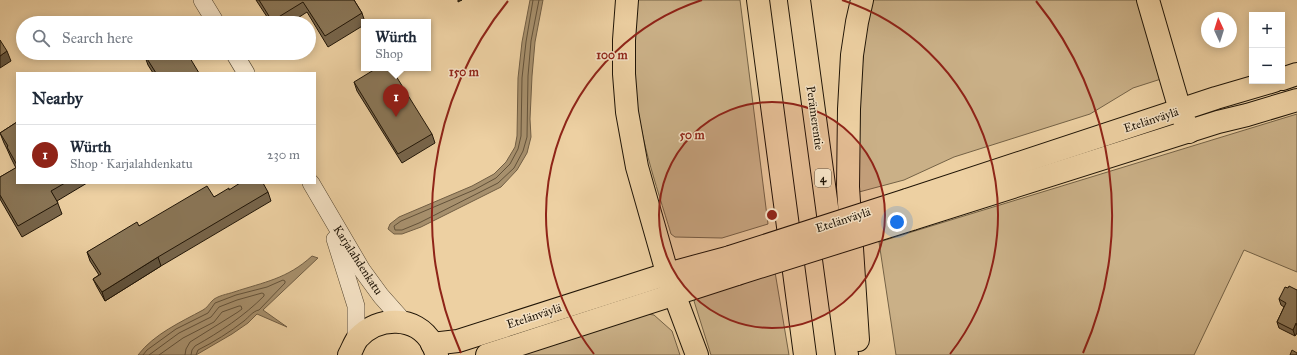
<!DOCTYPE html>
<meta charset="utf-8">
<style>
body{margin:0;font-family:"IM FELL Great Primer",serif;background:#f6f6f7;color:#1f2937}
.controls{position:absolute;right:12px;top:12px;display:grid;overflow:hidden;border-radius:0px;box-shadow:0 2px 10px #0003}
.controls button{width:36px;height:36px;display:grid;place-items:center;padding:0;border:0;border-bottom:1px solid #e0e1e3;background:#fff;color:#1f2937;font:20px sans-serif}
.compass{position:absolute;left:1201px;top:12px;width:36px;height:36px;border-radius:50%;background:#fff;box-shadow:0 2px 10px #0003;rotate:356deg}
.you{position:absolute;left:897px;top:222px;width:14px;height:14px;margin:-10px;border:3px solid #fff;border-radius:50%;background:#1a73e8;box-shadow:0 0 0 6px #1a73e833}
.badge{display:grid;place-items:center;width:26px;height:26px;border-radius:50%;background:#8f2418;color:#fff;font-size:13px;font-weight:700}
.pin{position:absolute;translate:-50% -33px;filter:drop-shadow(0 1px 2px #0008)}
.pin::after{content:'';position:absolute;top:21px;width:14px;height:12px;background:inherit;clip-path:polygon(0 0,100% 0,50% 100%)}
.popup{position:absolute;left:361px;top:19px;width:70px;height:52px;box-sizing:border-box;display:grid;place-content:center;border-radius:0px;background:#fff;filter:drop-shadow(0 1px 3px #0005);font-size:13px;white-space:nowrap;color:#747a83}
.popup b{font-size:15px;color:#1f2937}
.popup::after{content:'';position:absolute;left:50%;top:100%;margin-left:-8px;border:8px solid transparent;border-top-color:#fff}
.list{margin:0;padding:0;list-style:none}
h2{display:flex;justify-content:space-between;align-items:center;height:52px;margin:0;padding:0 16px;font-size:17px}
h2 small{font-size:13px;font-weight:400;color:#747a83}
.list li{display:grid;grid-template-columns:26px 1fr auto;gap:12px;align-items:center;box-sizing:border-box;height:60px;padding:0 16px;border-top:1px solid #e0e1e3}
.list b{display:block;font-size:15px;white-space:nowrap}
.list p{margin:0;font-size:13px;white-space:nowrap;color:#747a83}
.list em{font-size:13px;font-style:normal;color:#747a83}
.icon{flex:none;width:22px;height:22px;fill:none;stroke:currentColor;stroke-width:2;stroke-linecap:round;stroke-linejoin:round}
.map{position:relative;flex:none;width:1297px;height:355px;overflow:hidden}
.search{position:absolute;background:#fff;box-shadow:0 2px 10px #0003;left:16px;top:16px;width:300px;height:44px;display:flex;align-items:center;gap:10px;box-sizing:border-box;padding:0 14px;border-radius:22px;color:#747a83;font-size:15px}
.panel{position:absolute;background:#fff;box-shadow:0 2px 10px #0003;left:16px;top:72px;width:300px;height:112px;border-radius:0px}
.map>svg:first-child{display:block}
.green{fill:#cab087;stroke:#746246}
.water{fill:#a7906d;stroke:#715e44}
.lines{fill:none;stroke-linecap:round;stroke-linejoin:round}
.shore{stroke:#63523a;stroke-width:1}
.minor-casing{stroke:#52432d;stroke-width:18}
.major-casing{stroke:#1f1406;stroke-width:24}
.highway-casing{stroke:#1f1406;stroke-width:24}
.minor{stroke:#f3e0c3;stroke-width:17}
.major{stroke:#edd0a2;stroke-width:22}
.highway{stroke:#edd0a2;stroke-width:22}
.major-bridge-casing{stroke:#1f1406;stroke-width:24;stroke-linecap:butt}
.major-bridge{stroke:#edd0a2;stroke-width:22}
.wall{fill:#77654b;stroke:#1f1406}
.shaded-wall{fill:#61533d;stroke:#1f1406}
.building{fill:#8a7657;stroke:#1f1406}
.ring{fill:none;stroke:#8f2418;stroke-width:2}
.labels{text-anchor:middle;stroke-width:3;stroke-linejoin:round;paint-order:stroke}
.shield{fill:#f3e0c3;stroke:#5f513f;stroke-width:1}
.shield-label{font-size:11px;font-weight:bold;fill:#1f1406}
.street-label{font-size:12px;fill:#1f1406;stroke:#f3e0c3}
.centre{fill:#8f2418;stroke:#f3e0c3;stroke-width:2}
.ring-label{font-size:12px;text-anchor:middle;font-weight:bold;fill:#8f2418;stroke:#f3e0c3;stroke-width:3;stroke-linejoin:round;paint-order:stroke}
</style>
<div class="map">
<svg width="1297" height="355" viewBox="0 0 1297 355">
<rect width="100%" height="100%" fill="#edd0a2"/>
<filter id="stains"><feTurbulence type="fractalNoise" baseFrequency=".005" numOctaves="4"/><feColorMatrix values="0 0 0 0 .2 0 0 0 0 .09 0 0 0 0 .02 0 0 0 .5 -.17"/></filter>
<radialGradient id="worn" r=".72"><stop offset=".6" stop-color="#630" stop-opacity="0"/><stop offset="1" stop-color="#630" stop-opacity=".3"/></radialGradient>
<!-- green -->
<g class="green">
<path d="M 637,0 L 740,0 L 768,224 L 722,238 L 675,237 L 671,234 C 656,184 637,132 635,79 C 634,53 636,26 637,0 Z"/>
<path d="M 873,0 L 1137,0 L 1161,79 L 1133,88 L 1090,114 L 954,157 L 904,180 L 859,192 C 860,129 857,62 873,0 Z"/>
<path d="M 1297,114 L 1297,272 L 1244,250 L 1194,355 L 896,355 L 879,242 Z"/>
<path d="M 775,272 L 789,355 L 711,355 L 694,301 L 699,295 Z"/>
<path d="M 640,313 L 654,315 L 672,331 L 680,355 L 513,355 Z"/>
</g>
<!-- water -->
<g class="water">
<path d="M 530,0 L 543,0 L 535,42 L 532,76 L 530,119 L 531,137 L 527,153 L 517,170 L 501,187 L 421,227 L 402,234 L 394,234 L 388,229 L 390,224 L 399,217 L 472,186 L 494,174 L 506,162 L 515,147 L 517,136 L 518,78 L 522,42 Z"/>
<path d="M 312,256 L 318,258 L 263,310 L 287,327 L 257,314 L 248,323 L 232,334 L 196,355 L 138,355 C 154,334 181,322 203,310 C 207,308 209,304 212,301 C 216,296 228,294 234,292 C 264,282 287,279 312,256 Z"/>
</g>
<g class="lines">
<!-- shore -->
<g class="shore">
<path d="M 533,0 L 526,42 L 522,78 L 521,136 L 518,149 L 510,164 L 496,178 L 474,190 L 401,221 L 394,226 L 395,230 L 402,230 L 419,223 L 498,183 L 514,168 L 523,151 L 527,137 L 528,76 L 531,41 L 539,0"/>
<path d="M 143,355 L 147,350 L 176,329 L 208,313 L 215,303 L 236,295 L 267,287 L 283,280 L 285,281 L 285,283 L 259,310 C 253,311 249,317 244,321 C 230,332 214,342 198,350 L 196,355"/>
<path d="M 149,355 L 179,333 L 211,317 L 219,307 L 237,300 L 262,293 L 264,294 L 264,296 C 244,316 220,332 195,346 L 192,350 L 191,355"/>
<path d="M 159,355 L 183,338 L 214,322 L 222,312 L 239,306 L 241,306 L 242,309 L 238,312 L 190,342 L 186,349 L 185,355"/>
</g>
<defs>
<g id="minor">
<path d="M 202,0 L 216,23"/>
<path d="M 234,53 L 246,73"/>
<path d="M 311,183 L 362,270 L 381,296 L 405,323"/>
<path d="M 335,239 L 356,306 L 356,339"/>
</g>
<g id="major">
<path d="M 1282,79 L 1297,74"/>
<path d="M 907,200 L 1216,98 L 1274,81"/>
<path d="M 912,219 L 1218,122 L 1247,115 L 1297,100"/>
<path d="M 432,344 L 458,341 L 667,274 L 730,257"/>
<path d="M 349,355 C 352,350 354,343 358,338 C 378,316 416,315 432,343 C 434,347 435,351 437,355"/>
<path d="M 487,355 L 737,274"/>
</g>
<g id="highway">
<path d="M 627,0 L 624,40 L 624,74 L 627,112 L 637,167 L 670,283 L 697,355"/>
<path d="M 758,0 L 805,355"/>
<path d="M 799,0 L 847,355"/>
<path d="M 1148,0 L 1180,110 L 1189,132"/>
<path d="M 858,340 L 848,187 L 849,109 L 852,55 L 857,22 L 862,0"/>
</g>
</defs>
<!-- minor casing -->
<use href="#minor" class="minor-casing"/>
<!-- major casing -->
<use href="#major" class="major-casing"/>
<!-- highway casing -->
<use href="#highway" class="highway-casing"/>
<!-- minor -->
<use href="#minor" class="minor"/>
<!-- major -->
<use href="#major" class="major"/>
<!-- highway -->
<use href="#highway" class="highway"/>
<defs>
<g id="major-bridge">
<path d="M 730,257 L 907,200"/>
<path d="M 737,274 L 912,219"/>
</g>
</defs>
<!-- major-bridge casing -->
<use href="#major-bridge" class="major-bridge-casing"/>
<!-- major-bridge -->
<use href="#major-bridge" class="major-bridge"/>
</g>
<!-- wall -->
<g class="wall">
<path d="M 256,0 L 354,0 L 362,13 L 365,22 L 364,22 L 364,25 L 328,47 L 307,12 L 290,23 L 271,23 Z"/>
<path d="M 144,54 L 199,73 L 153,73 L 148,65 Z"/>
<path d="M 354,82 L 432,134 L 435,143 L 402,163 L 357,91 Z"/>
<path d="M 17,122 L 17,183 L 87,183 L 57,201 L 62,214 L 22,237 L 0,199 L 0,177 L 16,168 L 11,158 L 7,149 L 4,143 L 0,133 Z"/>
<path d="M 229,190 L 268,192 L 271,201 L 161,266 L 105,301 L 97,287 L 93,279 L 99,275 L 90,261 L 87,252 L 139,226 L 214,197 Z"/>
<path d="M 1288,288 L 1297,290 L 1297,333 L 1295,336 L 1279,328 L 1277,322 L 1284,307 L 1281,305 L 1279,299 Z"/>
</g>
<!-- shaded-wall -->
<g class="shaded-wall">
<path d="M 458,0 L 462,0 L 458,2 Z"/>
<path d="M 7,51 L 11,61 L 0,68 L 0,56 Z"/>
<path d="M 158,257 L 161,266 L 105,301 L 102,292 Z"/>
<path d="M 1296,323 L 1297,326 L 1297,333 L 1295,336 L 1293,330 Z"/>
</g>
<!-- building -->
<g class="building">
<path d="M 259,0 L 354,0 L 362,13 L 325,36 L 303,2 L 272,21 Z"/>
<path d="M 0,40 L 7,51 L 0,56 Z"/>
<path d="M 146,53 L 187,53 L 199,73 L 156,73 L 144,54 Z"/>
<path d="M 377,68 L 391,68 L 432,134 L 398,154 L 354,82 Z"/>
<path d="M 17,122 L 17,165 L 7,147 L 8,146 L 0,133 Z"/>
<path d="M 17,167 L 17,183 L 65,183 L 51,191 L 58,203 L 18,226 L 0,195 L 0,177 Z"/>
<path d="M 240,183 L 263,183 L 268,192 L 158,257 L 102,292 L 93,279 L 101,274 L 87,252 L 137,222 L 139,226 L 207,186 L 214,197 L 229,188 L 229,190 Z"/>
<path d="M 1289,286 L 1297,290 L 1297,324 L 1296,323 L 1293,330 L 1277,322 L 1286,303 L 1279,299 L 1285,287 L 1288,288 Z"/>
<path d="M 1292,350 L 1297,353 L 1297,355 L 1290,355 Z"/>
</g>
<!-- distance rings -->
<circle cx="772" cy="215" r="113" fill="#8f2418" fill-opacity=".12"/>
<g class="ring">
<circle cx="772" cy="215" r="113"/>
<path d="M594 354A226 226 0 0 1 702 0M842 0A226 226 0 0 1 950 354"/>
<path d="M461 353A340 340 0 0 1 508 1M1036 1A340 340 0 0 1 1083 353"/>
</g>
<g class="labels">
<!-- shield labels -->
<rect class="shield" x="815" y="169" width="16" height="18" rx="3"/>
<g class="shield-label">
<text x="823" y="182">4</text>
</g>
<!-- street labels -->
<g class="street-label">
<text transform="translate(815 118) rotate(82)" y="4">Perämerentie</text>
<text transform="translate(1151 120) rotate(-18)" y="4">Etelänväylä</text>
<text transform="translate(843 220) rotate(-18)" y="4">Etelänväylä</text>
<text transform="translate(358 260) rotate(57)" y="4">Karjalahdenkatu</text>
<text transform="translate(534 316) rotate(-18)" y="4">Etelänväylä</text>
</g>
</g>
<circle cx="772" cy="215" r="6" class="centre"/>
<g class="ring-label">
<text x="612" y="59">100 m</text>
<text x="464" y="76">150 m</text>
<text x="692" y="139">50 m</text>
</g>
<rect width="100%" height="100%" filter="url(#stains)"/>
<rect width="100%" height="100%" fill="url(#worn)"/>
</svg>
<div class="controls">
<button>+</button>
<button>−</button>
</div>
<svg class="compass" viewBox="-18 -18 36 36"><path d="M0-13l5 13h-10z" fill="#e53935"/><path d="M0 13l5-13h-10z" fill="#747a83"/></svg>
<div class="you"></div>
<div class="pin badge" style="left:396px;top:117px">1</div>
<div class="popup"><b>Würth</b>Shop</div>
<div class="search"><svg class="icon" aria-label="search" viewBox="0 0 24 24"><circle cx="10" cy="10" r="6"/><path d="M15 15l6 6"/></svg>Search here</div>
<section class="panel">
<h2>Nearby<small></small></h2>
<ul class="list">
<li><span class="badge">1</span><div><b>Würth</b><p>Shop · Karjalahdenkatu</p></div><em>230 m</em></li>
</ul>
</section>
</div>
